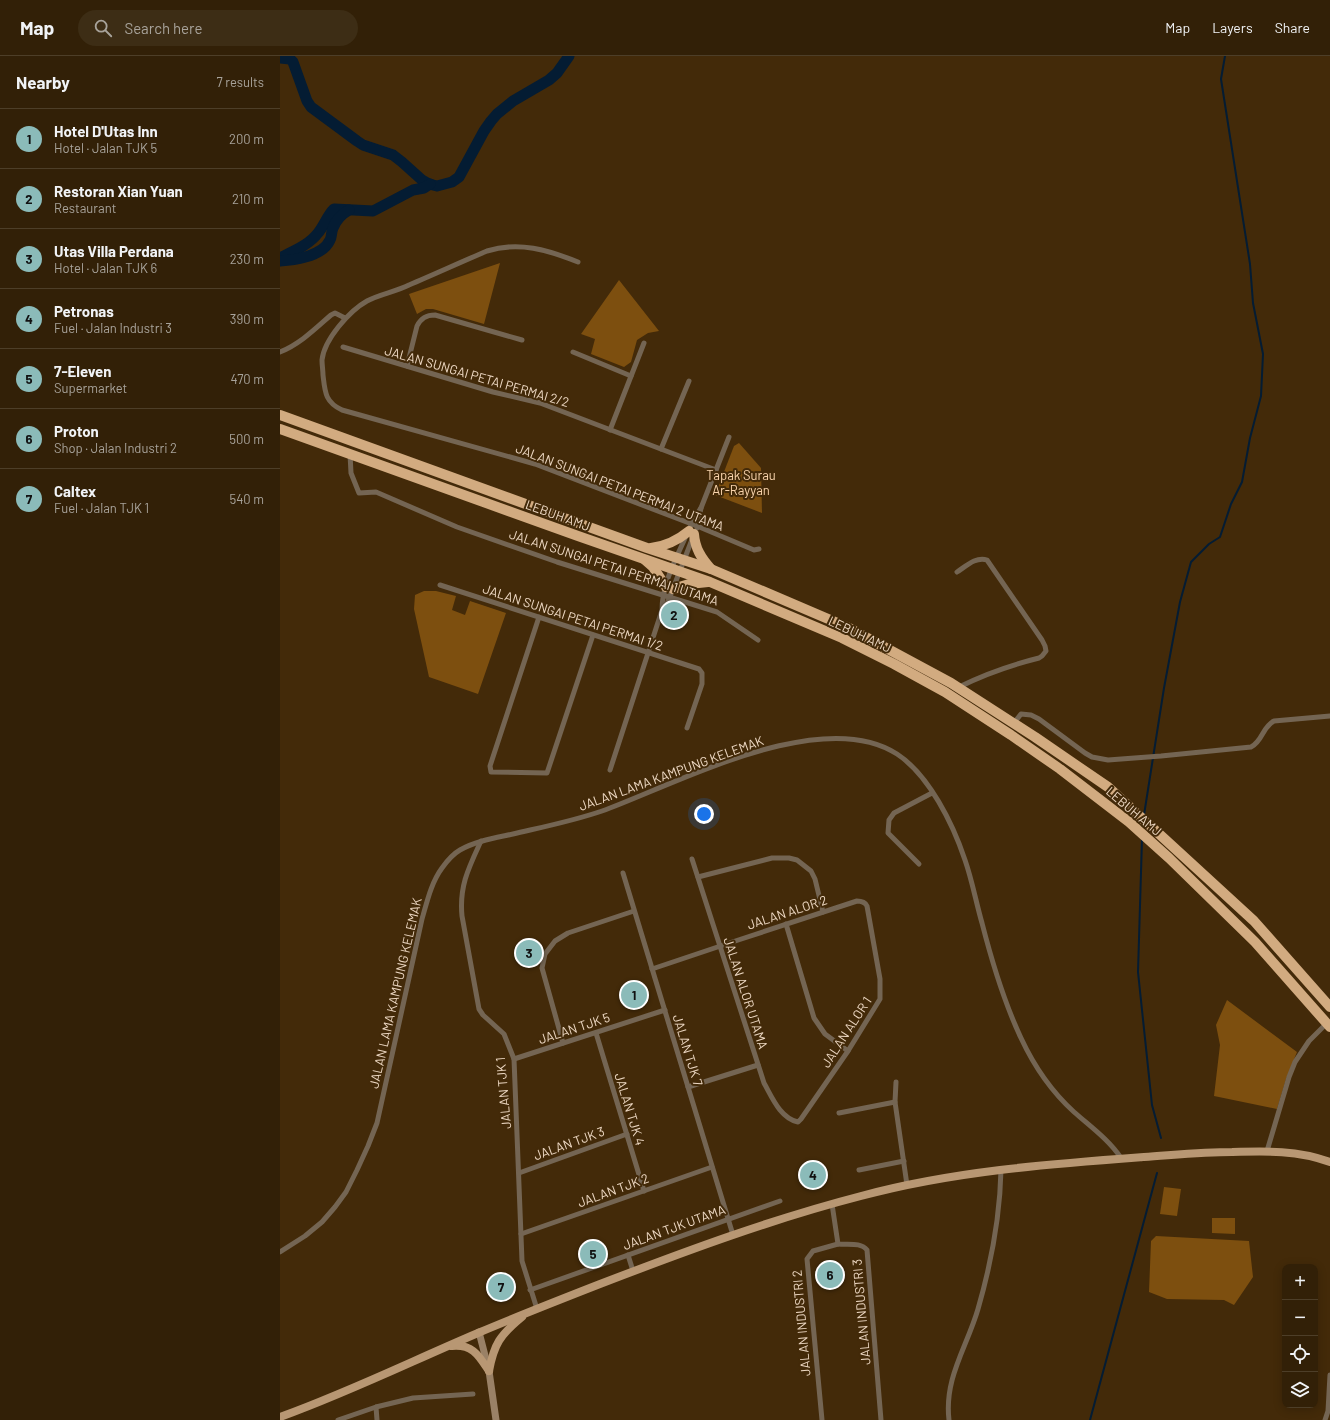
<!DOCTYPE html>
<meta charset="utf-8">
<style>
body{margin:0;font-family:Barlow,sans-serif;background:#3d2d15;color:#f1f3f6}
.controls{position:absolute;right:12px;bottom:12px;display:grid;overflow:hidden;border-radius:8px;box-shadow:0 2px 10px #0003}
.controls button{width:36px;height:36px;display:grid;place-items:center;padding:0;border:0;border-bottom:1px solid #4d3e28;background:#322007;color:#f1f3f6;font:20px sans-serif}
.you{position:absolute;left:424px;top:758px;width:14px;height:14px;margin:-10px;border:3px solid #fff;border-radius:50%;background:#1a73e8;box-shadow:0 0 0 6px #1a73e833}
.badge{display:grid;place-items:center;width:26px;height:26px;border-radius:50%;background:#8bbbb9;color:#111;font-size:13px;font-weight:700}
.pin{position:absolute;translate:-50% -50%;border:2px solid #fff;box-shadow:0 1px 4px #0006}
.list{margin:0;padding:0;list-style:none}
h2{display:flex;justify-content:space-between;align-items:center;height:52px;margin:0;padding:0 16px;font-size:17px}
h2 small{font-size:13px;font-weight:400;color:#a8a39b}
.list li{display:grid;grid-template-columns:26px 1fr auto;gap:12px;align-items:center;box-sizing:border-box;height:60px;padding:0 16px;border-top:1px solid #4d3e28}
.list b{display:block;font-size:15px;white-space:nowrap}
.list p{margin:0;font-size:13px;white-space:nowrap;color:#a8a39b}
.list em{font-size:13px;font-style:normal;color:#a8a39b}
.icon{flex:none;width:22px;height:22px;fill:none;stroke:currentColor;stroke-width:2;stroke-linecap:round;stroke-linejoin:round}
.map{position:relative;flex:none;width:1050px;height:1364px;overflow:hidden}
header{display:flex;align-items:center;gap:24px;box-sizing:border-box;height:56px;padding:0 20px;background:#322007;border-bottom:1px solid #4d3e28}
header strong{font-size:19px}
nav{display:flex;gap:22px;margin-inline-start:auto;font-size:14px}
.search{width:280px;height:36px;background:#3d2d15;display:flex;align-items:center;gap:10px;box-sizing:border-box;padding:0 14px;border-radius:22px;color:#a8a39b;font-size:15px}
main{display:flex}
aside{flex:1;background:#322007}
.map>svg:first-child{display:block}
.green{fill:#7d4f0f}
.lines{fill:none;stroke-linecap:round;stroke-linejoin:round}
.stream{stroke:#041c33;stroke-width:2}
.river{stroke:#041c33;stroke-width:11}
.street{stroke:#746553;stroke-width:5}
.secondary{stroke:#9a8166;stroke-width:7}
.primary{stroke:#b89773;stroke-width:8}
.highway{stroke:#d2ab80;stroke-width:10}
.labels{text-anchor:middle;stroke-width:4;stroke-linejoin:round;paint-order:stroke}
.street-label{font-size:13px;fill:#eed9c4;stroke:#432a09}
.park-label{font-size:13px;fill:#f9d4ad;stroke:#432a09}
</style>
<header>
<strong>Map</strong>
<div class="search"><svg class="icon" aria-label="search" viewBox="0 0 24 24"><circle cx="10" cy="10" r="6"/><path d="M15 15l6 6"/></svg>Search here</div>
<nav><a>Map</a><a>Layers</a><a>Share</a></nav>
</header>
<main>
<aside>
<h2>Nearby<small>7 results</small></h2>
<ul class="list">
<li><span class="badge">1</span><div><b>Hotel D'Utas Inn</b><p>Hotel · Jalan TJK 5</p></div><em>200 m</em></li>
<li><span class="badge">2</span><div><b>Restoran Xian Yuan</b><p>Restaurant</p></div><em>210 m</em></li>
<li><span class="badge">3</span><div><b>Utas Villa Perdana</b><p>Hotel · Jalan TJK 6</p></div><em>230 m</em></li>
<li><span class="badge">4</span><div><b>Petronas</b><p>Fuel · Jalan Industri 3</p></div><em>390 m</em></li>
<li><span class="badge">5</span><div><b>7-Eleven</b><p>Supermarket</p></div><em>470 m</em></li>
<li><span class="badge">6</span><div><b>Proton</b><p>Shop · Jalan Industri 2</p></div><em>500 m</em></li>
<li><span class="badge">7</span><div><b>Caltex</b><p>Fuel · Jalan TJK 1</p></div><em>540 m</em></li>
</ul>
</aside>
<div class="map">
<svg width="1050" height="1364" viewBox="0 0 1050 1364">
<rect width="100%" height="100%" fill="#432a09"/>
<!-- green -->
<g class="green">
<path d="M 220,207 L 204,268 L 153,253 L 146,253 L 137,258 L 129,238 Z"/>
<path d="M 339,224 L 379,275 L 368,277 L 357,284 L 351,306 L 344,311 L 311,298 L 315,283 L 301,278 Z"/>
<path d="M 459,387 L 481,412 L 482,457 L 435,439 L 454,390 Z"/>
<path d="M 144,535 L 156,535 L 176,540 L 172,554 L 185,559 L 190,545 L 226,557 L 198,638 L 149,621 L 134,553 L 135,539 Z"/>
<path d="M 947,944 L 1017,996 L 1006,1023 L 997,1053 L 934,1040 L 940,989 L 936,969 Z"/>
<path d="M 884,1131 L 901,1133 L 897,1160 L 880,1158 Z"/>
<path d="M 932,1162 L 955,1162 L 955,1178 L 932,1177 Z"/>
<path d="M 876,1180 L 969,1185 L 973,1221 L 954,1249 L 944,1244 L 887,1243 L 869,1236 L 871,1185 Z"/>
</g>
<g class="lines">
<!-- stream -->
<g class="stream">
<path d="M 864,759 L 884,632 L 900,546 L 911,506 L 929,488 L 940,481 L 951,448 L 962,426 L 970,382 L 981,340 L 983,298 L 973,247 L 970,208 L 941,23 L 945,0"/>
<path d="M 862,783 L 858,916 L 872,1049 L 881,1082"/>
<path d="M 810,1364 L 877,1117"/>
</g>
<!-- river -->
<g class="river">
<path d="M 0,2 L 10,3 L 13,6 L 27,45 L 31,51 L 77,85 L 83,89 L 113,99 L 122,106 L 142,124 L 149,128 L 157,130 L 172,126 L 179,121 L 204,75 L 211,65 L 217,58 L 233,45 L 269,24 L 277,17 L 289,0"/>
<path d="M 0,202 C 13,195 29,189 38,177 C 44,170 47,160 54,153 L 93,155 L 133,134 L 144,132 L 150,128"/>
<path d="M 0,205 C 15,204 43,200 50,184 C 52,181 51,176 53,172 C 56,164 62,158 69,154"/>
</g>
<!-- street -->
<g class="street">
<path d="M 298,206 C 268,194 239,185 207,195 C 181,206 155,218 129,229 C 115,236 100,238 87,245 C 69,255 44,284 42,304 C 42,309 43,315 43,319 C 45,336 45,346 62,354 L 255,408 L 417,470 L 474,494 L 479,493"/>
<path d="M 63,291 L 213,336 L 260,347 L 436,414"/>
<path d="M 0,296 C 20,288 35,273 51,259 L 55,257 L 65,262"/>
<path d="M 293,296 L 351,320"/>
<path d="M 127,310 L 137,270 C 141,262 146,259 155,259 L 242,284"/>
<path d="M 330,374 L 364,287"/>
<path d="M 381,393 L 409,325"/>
<path d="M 70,398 L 71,417 L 79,437 L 96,436 L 177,471 L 277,506 L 437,556 L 478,584"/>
<path d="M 410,471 L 415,461 L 421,452"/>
<path d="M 417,472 L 421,452 L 449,381"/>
<path d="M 677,516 C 685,511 696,500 707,504 L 762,584 L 765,590 L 766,595 L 762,600 L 759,602 C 731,609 705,618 679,631"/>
<path d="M 160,529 L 419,613 L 422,617 L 422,628 L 407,672"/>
<path d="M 382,554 L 387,548 L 413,481"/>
<path d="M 259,561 L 210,710 L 211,716 L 267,717 L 313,579"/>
<path d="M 734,667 L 741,658 L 751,659 L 759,663 L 805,697 L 812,701 L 828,704 L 881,700 L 971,691 C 983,685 982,671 994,665 L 1050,660"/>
<path d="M 330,714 L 382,554 C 382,528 396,503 406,480"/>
<path d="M 201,785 C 189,811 179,830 182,860 L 199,953 L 203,959 L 224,978 L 234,1003 L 242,1205 L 257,1253"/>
<path d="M 639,808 L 608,777 L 609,764 L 614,757 L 652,737"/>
<path d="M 343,817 L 453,1179"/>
<path d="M 418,821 L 492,802 L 509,802 L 517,804 L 531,815 L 535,823 L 543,856"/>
<path d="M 506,868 L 534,962 L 545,978 L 568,995"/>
<path d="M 372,913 C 440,890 509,867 577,845 C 582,845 585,846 587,850 L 600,923 L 600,943 L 568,995 L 521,1063 L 518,1066 C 500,1062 492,1041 484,1027 L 412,803"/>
<path d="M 316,977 L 364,1135"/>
<path d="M 283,987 L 262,912 L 265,898 L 275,885 L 288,877 L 354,855"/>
<path d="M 234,1003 L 385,954"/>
<path d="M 616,1026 L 615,1046 L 627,1129"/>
<path d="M 408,1031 L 478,1009"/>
<path d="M 559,1057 L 615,1046"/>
<path d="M 987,1095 L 1009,1021 L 1015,1006 L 1029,985 L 1047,967"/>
<path d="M 579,1114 L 624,1105"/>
<path d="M 239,1117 L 347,1078"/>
<path d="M 552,1148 L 558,1188 C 568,1189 581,1186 587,1194 L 601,1364"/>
<path d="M 241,1178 L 432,1111"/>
<path d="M 0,1196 L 25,1180 L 42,1166 L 55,1151 L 66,1136 L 77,1114 L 88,1090 L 97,1067 L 142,863 C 147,846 151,827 162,812 C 167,805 173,798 180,794 C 196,785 215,782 233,778 C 263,771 293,765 322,755 C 396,728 542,649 617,698 C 649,719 673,768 685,804 C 692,824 696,846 702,867 C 712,906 724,946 741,982 C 754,1010 772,1036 794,1056 C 811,1071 829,1084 841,1102"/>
<path d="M 348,1199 L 353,1215"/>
<path d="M 250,1234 L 500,1145"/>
<path d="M 96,1351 L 97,1364"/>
<path d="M 58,1364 L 96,1351 L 133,1342 L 193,1338"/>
<path d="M 542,1364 L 527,1203 L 533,1195 L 558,1188"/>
<path d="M 669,1364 C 664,1322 687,1291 698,1253 C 711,1208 720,1161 721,1114"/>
<path d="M 1045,1364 L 1048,1355 L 1050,1319"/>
</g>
<!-- secondary -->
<path class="secondary" d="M 199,1276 L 209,1315 L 216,1364"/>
<!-- primary -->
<g class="primary">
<path d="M 172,1290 C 193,1288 199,1300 209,1315"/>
<path d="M 209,1315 C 214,1288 220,1279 242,1261"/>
<path d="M 0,1361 C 67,1337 132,1305 198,1277 C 238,1260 279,1244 320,1228 C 406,1195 492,1163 581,1140 C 673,1115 770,1108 864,1101 C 894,1099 923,1096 952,1096 C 986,1095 1018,1094 1050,1106"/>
</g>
<!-- highway -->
<g class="highway">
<path d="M 0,359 L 367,492 L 431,513 L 567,571 L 671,627 L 755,681 L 828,731 L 974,865 L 1050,951"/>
<path d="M 0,373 L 298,480 L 430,526 L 562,582 L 614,608 L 665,636 L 731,679 L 780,713 L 849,766 L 889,802 L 975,886 L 1050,971"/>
<path d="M 414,478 C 415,492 421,502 431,513"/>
<path d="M 371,492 C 386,490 397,485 409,475"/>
<path d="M 365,504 L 373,511 L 386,531"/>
<path d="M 393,533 L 409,528 L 428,526"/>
</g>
</g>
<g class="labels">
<!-- street labels -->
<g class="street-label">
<text transform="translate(197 320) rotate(16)" y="5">JALAN SUNGAI PETAI PERMAI 2/2</text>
<text transform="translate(340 431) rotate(21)" y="5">JALAN SUNGAI PETAI PERMAI 2 UTAMA</text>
<text transform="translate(278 459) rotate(20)" y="5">LEBUH AMJ</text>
<text transform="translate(334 511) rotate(18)" y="5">JALAN SUNGAI PETAI PERMAI 1 UTAMA</text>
<text transform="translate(293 561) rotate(18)" y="5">JALAN SUNGAI PETAI PERMAI 1/2</text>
<text transform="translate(580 578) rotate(25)" y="5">LEBUH AMJ</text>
<text transform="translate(391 717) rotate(-20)" y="5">JALAN LAMA KAMPUNG KELEMAK</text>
<text transform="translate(854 755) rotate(40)" y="5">LEBUH AMJ</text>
<text transform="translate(507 856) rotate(-18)" y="5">JALAN ALOR 2</text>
<text transform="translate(115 937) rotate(-77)" y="5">JALAN LAMA KAMPUNG KELEMAK</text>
<text transform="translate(466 937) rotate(72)" y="5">JALAN ALOR UTAMA</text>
<text transform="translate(294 972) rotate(-18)" y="5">JALAN TJK 5</text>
<text transform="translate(566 976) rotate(-57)" y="5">JALAN ALOR 1</text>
<text transform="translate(408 994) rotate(73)" y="5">JALAN TJK 7</text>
<text transform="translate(223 1037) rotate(-95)" y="5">JALAN TJK 1</text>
<text transform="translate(350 1053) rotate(73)" y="5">JALAN TJK 4</text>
<text transform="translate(289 1087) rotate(-20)" y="5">JALAN TJK 3</text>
<text transform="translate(333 1134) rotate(-20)" y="5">JALAN TJK 2</text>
<text transform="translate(394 1171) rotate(-20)" y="5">JALAN TJK UTAMA</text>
<text transform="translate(581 1256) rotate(-95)" y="5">JALAN INDUSTRI 3</text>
<text transform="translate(521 1267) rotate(-95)" y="5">JALAN INDUSTRI 2</text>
</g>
<!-- park labels -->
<g class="park-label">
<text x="461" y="424">Tapak Surau<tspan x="461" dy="15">Ar-Rayyan</tspan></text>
</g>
</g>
</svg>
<div class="controls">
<button>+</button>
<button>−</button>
<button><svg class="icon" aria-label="locate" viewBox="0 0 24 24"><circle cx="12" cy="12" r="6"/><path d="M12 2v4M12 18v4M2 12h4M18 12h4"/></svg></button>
<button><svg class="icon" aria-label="layers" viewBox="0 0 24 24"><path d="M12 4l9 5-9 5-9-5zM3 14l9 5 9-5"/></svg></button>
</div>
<div class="you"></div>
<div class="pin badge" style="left:354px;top:939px">1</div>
<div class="pin badge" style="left:394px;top:559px">2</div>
<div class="pin badge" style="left:249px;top:897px">3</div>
<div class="pin badge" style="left:533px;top:1119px">4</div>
<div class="pin badge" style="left:313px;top:1198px">5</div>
<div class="pin badge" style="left:550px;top:1219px">6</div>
<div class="pin badge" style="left:221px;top:1231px">7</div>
</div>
</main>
